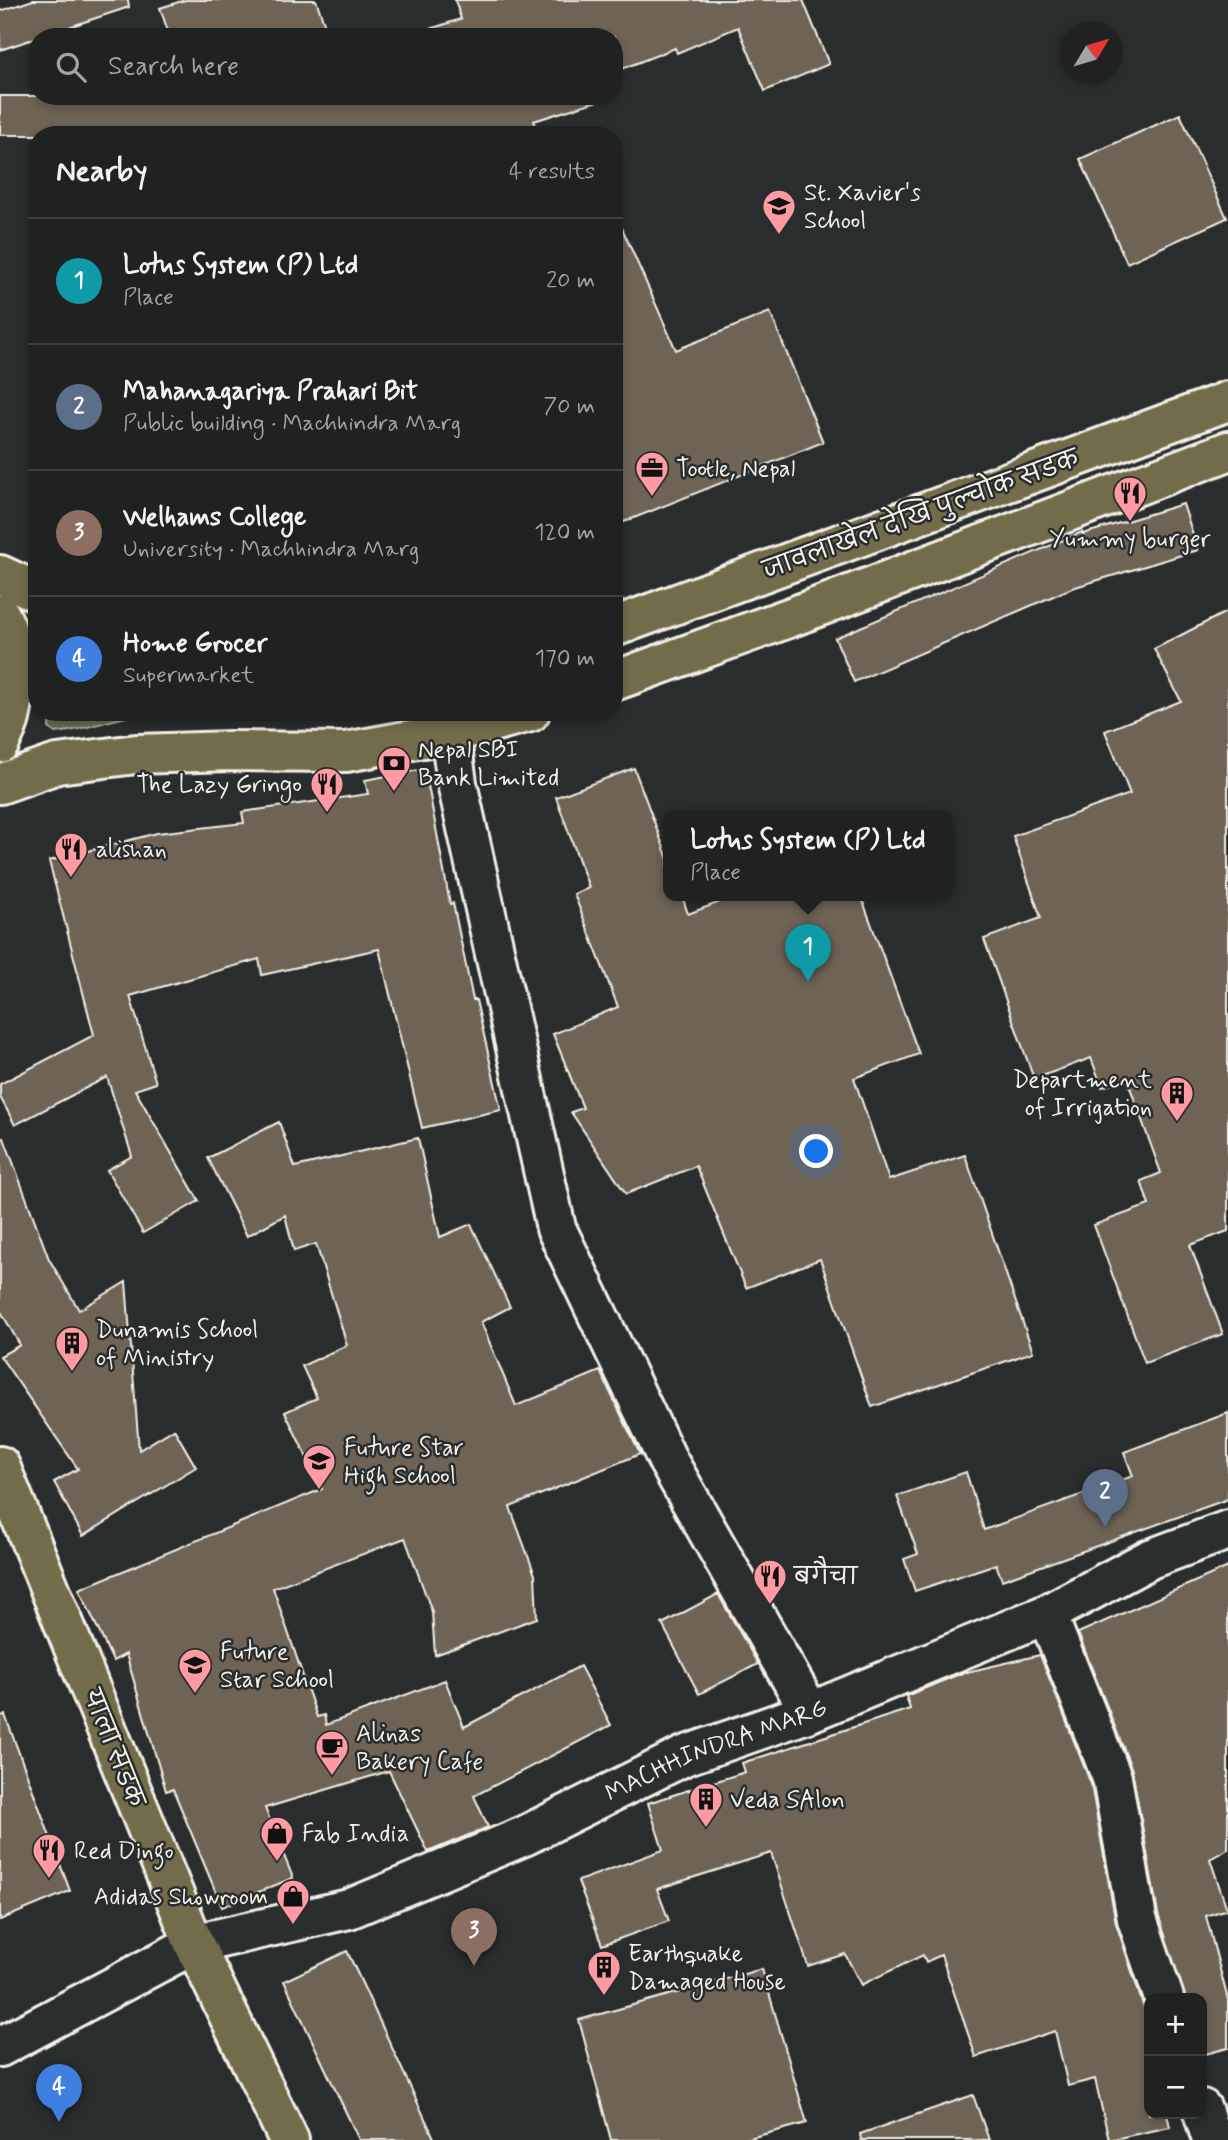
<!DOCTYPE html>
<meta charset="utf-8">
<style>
body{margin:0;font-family:Mynerve,"Playpen Sans Deva",sans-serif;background:#2d2f2f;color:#f1f3f6}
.controls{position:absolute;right:21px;bottom:21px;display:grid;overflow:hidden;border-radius:14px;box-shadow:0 4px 10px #0003}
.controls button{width:63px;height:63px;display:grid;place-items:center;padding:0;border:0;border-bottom:2px solid #3d3f40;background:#202222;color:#f1f3f6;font:35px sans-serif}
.compass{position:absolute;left:1060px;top:21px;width:63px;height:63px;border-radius:50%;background:#202222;box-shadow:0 4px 10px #0003;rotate:52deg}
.you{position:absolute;left:817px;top:1152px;width:24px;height:24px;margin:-18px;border:5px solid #fff;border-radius:50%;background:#1a73e8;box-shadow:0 0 0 10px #1a73e833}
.badge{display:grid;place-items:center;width:46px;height:46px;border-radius:50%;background:#ea580c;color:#fff;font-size:23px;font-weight:700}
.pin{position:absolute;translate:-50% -58px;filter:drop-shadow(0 2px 4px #0008)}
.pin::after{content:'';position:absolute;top:37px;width:24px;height:21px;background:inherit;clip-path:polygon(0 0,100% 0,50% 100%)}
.popup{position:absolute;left:663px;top:810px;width:290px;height:91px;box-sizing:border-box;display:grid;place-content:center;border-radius:14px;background:#202222;filter:drop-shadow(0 2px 5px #0005);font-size:23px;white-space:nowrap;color:#a2a4a5}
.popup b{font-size:26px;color:#f1f3f6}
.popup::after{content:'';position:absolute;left:50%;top:100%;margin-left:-14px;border:14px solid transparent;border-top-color:#202222}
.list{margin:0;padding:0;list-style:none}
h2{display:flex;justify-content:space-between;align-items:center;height:91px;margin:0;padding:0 28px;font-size:30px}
h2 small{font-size:23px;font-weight:400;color:#a2a4a5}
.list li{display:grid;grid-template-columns:46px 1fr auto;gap:21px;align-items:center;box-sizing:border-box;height:126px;padding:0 28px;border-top:2px solid #3d3f40}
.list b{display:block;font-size:26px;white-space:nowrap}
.list p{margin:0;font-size:23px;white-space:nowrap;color:#a2a4a5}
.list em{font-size:23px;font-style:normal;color:#a2a4a5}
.icon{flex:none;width:38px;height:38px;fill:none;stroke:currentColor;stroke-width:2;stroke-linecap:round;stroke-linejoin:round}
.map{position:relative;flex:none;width:1228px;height:2140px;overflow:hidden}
.search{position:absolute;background:#202222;box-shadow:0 4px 10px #0003;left:28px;top:28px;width:595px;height:77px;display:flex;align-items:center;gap:18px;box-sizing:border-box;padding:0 24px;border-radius:28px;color:#a2a4a5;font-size:26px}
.panel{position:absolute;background:#202222;box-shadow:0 4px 10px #0003;left:28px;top:126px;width:595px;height:595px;border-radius:28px}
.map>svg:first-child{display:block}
.green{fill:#636b51;stroke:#acae9c;stroke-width:2}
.building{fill:#6e6354;stroke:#f4f1e8;stroke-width:2}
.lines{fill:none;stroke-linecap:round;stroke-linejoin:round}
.street-casing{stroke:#f4f1e8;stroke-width:44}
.primary-casing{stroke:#f4f1e8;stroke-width:44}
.street{stroke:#2a2d2e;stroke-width:38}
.primary{stroke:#726c4b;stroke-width:38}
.labels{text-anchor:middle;stroke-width:5;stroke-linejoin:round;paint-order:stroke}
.poi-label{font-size:24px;fill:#f4f1e8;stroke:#2a2d2e;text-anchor:start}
.street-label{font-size:24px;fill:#f4f1e8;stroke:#2a2d2e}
</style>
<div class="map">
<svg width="1228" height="2140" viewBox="0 0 1228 2140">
<rect width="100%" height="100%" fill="#2a2d2e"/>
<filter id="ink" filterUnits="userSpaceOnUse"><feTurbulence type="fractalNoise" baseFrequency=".0143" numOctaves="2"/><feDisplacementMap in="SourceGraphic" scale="14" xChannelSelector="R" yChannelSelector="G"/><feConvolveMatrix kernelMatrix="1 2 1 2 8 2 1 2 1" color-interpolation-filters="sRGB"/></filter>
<g filter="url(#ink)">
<!-- green -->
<path class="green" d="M 50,712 L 157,712 C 122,714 89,730 55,733 L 49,728 Z"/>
<!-- building -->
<g class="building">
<path d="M 33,0 L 128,0 L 129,7 L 0,50 L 0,11 Z"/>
<path d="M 185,0 L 316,0 L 329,37 L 170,37 L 160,8 Z"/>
<path d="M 455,0 L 803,0 L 829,64 L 765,91 L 738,27 L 677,53 L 675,48 L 614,72 L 614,37 L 405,37 L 461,19 Z"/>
<path d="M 0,96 L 595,96 L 597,101 L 534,121 L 536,126 L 509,135 L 0,135 Z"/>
<path d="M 1180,114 L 1227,218 L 1127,263 L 1080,159 Z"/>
<path d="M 614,210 L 676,350 L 770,312 L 823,442 L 614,526 Z"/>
<path d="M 1183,504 L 1198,550 L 1072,588 L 854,682 L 835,638 L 1082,532 L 1083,534 Z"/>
<path d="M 1228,611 L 1228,1231 L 1190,1245 L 1223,1334 L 1145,1363 L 1094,1225 L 1149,1205 L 1141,1181 L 1161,1173 L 1127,1079 L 1102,1087 L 1091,1058 L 1034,1079 L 984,939 L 1041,918 L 1013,836 L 1130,794 L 1105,731 L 1181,701 L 1154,649 Z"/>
<path d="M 634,768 L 668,859 L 668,896 L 682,896 L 688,914 L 736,896 L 861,896 L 919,1054 L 854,1078 L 889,1180 L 965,1155 L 1033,1352 L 872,1407 L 820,1259 L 746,1288 L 696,1166 L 626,1194 L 571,1112 L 583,1108 L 553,1034 L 618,1007 L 574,894 L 589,888 L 556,797 Z"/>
<path d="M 425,769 L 450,904 L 453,903 L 473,1000 L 476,1000 L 501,1110 L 422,1128 L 379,949 L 262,975 L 259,959 L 130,996 L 156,1083 L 135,1090 L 199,1201 L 143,1233 L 107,1170 L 132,1156 L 107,1077 L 15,1125 L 0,1097 L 0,1084 L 94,1035 L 49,861 L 157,833 L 244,823 L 242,812 L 368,794 L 365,780 Z"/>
<path d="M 279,1122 L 295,1167 L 418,1138 L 440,1237 L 471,1224 L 510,1307 L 481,1322 L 516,1406 L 600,1371 L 640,1454 L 510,1507 L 535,1575 L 537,1618 L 435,1655 L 432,1612 L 405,1538 L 273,1588 L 317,1717 L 324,1715 L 326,1725 L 445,1680 L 464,1727 L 580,1666 L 611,1725 L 474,1796 L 488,1827 L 428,1852 L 389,1771 L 265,1808 L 293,1878 L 222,1907 L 173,1789 L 166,1791 L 126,1654 L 113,1661 L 79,1589 L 322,1489 L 285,1412 L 317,1398 L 302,1366 L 347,1345 L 316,1244 L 294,1251 L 285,1215 L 247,1236 L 208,1158 Z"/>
<path d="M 4,1138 L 49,1259 L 79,1310 L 126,1282 L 139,1450 L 174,1429 L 196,1467 L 83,1536 L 54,1482 L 78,1469 L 0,1356 L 20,1345 L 0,1310 L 0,1139 Z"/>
<path d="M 1228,1413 L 1228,1499 L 1002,1580 L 996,1564 L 915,1591 L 904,1559 L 918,1554 L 897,1496 L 966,1472 L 984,1530 L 1133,1476 L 1124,1452 Z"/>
<path d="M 1228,1567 L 1228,1849 L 1210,1859 L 1227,1909 L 1206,1916 L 1228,2000 L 1228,2048 L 1202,2055 L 1202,1998 L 1185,1998 L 1158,1914 L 1132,1770 L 1078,1633 Z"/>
<path d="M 718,1594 L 758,1664 L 699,1694 L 662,1624 Z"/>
<path d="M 1040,1655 L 1091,1784 L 1116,1923 L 1143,2005 L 1149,2014 L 1149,2114 L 1167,2114 L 1170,2127 L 1109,2140 L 1095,2079 L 1068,2086 L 1055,2031 L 976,2057 L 941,1955 L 926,1962 L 923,1955 L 861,1985 L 845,1954 L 808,1966 L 771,1853 L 657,1889 L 669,1921 L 602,1945 L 578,1881 L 663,1850 L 648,1803 L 745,1772 L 742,1763 L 910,1709 L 906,1696 L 967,1671 L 967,1672 Z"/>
<path d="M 5,1715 L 70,1891 L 0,1920 L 0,1716 Z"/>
<path d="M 347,1951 L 435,2140 L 359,2140 L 284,1981 Z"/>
<path d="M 762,1969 L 807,2123 L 742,2140 L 611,2140 L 579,2020 Z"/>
<path d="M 973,2095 L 989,2140 L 861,2140 L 860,2134 Z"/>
</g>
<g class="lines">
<defs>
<g id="street">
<path d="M 450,733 L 457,783 L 556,1228 L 668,1461 L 810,1712"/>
<path d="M 1047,1614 L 1112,1778 L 1137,1919 L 1164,1998"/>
<path id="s1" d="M 0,2047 L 194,1944 L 349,1909 L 524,1836 L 684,1756 L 810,1712 L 1047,1614 L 1150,1559 L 1228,1530"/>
<path d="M 1202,2109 L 1212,2140"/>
</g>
<g id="primary">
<path d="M 0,575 L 37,592"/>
<path d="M 0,615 C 16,644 18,685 10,718 C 8,726 3,735 0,743"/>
<path d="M 614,627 L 1228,401"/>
<path d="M 614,681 L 794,616 L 1228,451"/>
<path d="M 0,784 L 57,764 L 136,754 L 231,751 L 346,752 L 450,733 L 530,712"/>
<path d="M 0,1466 L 194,1944 L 289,2140"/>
</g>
</defs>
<!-- street casing -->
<use href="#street" class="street-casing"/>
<!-- primary casing -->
<use href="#primary" class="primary-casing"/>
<!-- street -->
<use href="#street" class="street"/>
<!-- primary -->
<use href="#primary" class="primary"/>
</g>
</g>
<!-- icons -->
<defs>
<symbol id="school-pin" viewBox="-11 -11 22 30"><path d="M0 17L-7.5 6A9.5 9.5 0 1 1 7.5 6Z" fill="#ff9aa2" stroke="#2a2d2e"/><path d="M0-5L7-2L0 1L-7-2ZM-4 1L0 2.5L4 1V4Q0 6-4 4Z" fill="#111"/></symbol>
<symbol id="office-pin" viewBox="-11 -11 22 30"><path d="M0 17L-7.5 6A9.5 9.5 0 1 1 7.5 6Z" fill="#ff9aa2" stroke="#2a2d2e"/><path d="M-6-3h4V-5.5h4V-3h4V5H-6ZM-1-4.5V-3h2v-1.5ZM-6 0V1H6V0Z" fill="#111"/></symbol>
<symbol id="restaurant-pin" viewBox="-11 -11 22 30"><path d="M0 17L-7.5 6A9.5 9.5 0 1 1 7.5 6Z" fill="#ff9aa2" stroke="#2a2d2e"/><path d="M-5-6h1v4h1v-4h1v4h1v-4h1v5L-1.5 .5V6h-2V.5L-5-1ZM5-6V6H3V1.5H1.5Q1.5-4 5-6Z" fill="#111"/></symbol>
<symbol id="bank-pin" viewBox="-11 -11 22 30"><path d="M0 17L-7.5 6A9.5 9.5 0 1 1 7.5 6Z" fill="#ff9aa2" stroke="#2a2d2e"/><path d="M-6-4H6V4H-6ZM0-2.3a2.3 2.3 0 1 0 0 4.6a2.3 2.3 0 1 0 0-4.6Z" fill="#111"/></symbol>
<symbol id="building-pin" viewBox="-11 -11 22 30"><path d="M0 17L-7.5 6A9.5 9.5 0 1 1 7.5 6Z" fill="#ff9aa2" stroke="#2a2d2e"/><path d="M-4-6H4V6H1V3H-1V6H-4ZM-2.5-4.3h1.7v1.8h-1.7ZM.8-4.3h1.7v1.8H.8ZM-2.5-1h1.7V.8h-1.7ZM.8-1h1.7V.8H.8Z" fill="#111"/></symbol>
<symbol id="cafe-pin" viewBox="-11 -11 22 30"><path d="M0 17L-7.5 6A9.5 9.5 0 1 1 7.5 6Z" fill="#ff9aa2" stroke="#2a2d2e"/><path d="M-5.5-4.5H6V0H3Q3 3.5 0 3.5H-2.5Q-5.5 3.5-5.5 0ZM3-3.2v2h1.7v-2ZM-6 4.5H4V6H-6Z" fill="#111"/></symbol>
<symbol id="shop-pin" viewBox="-11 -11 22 30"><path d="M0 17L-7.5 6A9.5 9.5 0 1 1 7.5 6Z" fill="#ff9aa2" stroke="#2a2d2e"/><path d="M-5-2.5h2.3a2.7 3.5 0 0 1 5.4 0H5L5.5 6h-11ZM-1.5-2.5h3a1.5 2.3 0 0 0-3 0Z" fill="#111"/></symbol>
</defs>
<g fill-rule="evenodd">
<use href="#school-pin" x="760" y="187" width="38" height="52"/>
<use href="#office-pin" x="633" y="449" width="38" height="52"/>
<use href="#restaurant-pin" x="1111" y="474" width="38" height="52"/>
<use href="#bank-pin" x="375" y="744" width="38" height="52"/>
<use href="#restaurant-pin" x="308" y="765" width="38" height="52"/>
<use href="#restaurant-pin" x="52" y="830" width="38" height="52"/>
<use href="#building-pin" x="1158" y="1074" width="38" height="52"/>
<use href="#building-pin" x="53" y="1324" width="38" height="52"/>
<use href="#school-pin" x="300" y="1442" width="38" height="52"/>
<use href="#restaurant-pin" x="751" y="1557" width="38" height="52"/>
<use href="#school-pin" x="176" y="1646" width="38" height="52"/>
<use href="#cafe-pin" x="313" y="1728" width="38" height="52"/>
<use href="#building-pin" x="687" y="1780" width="38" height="52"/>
<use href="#shop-pin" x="258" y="1814" width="38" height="52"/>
<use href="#restaurant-pin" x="30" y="1831" width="38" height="52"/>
<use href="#shop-pin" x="274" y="1877" width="38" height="52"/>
<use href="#building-pin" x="585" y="1948" width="38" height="52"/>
</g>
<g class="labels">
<!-- poi labels -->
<g class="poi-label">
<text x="804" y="200">St. Xavier's<tspan x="804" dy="28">School</tspan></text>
<text x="676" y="476">Tootle, Nepal</text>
<text x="1130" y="546" text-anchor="middle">Yummy burger</text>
<text x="418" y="757">Nepal SBI<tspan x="418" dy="28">Bank Limited</tspan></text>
<text x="302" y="792" text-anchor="end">The Lazy Gringo</text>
<text x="96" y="857">alishan</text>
<text x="1152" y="1087" text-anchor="end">Department<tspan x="1152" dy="28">of Irrigation</tspan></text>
<text x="96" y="1337">Dunamis School<tspan x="96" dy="28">of Ministry</tspan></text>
<text x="344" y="1455">Future Star<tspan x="344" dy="28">High School</tspan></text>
<text x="794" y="1584">बगैचा</text>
<text x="220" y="1659">Future<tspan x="220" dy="28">Star School</tspan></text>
<text x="356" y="1741">Alinas<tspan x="356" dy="28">Bakery Cafe</tspan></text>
<text x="730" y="1807">Veda SAlon</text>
<text x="302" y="1841">Fab India</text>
<text x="74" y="1858">Red Dingo</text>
<text x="268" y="1904" text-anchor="end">Adidas Showroom</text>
<text x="628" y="1961">Earthquake<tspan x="628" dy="28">Damaged House</tspan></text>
</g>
<!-- street labels -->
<g class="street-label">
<text transform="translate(921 514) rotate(-20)" y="8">जावलाखेल देखि पुल्चोक सडक</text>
<text transform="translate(114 1748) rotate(68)" y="8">याला सडक</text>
<text dy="8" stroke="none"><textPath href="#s1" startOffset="779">MACHHINDRA MARG</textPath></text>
</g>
</g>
</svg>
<div class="controls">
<button>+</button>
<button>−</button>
</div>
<svg class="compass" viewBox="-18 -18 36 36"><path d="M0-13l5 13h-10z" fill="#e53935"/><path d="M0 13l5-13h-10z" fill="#a2a4a5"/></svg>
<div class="you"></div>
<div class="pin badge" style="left:808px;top:982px;background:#0f9aa8">1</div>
<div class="popup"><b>Lotus System (P) Ltd</b>Place</div>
<div class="pin badge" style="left:1105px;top:1527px;background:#5c6f8a">2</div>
<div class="pin badge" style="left:474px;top:1966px;background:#8d6e63">3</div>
<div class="pin badge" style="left:59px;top:2122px;background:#3f7fe0">4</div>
<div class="search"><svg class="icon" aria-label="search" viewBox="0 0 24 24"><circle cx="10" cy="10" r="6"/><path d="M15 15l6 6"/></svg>Search here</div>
<section class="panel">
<h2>Nearby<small>4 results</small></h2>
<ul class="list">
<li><span class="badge" style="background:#0f9aa8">1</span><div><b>Lotus System (P) Ltd</b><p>Place</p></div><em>20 m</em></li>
<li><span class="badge" style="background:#5c6f8a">2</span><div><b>Mahanagariya Prahari Bit</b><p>Public building · Machhindra Marg</p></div><em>70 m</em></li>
<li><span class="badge" style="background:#8d6e63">3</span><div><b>Welhams College</b><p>University · Machhindra Marg</p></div><em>120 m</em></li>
<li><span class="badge" style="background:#3f7fe0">4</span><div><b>Home Grocer</b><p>Supermarket</p></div><em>170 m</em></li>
</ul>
</section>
</div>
